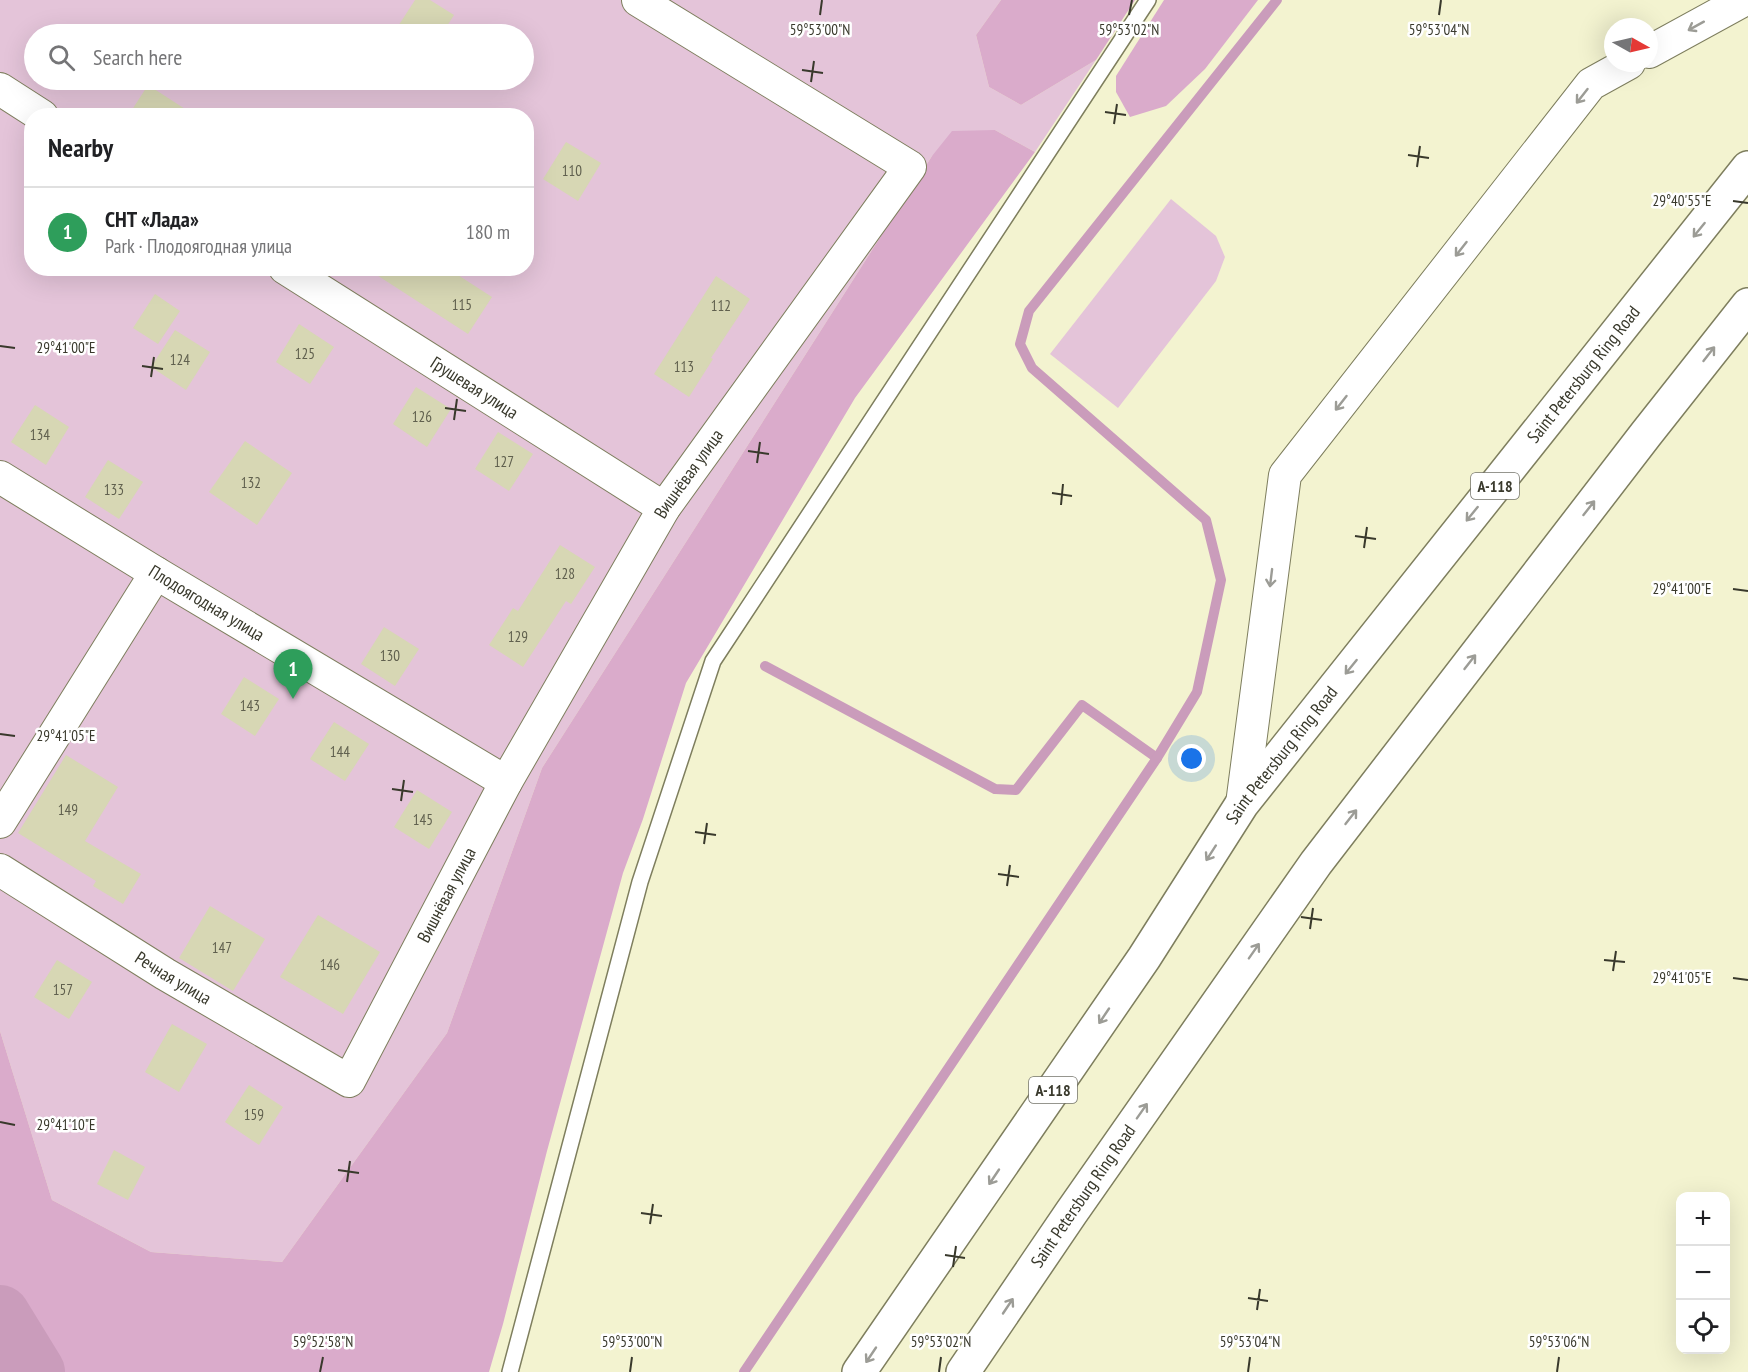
<!DOCTYPE html>
<meta charset="utf-8">
<style>
body{margin:0;font-family:"PT Sans Narrow",sans-serif;background:#f2f2f2;color:#202124}
.controls{position:absolute;right:18px;bottom:18px;display:grid;overflow:hidden;border-radius:12px;box-shadow:0 6px 24px #0002}
.controls button{width:54px;height:54px;display:grid;place-items:center;padding:0;border:0;border-bottom:2px solid #e0e0e0;background:#fff;color:#202124;font:30px sans-serif}
.compass{position:absolute;left:1604px;top:18px;width:54px;height:54px;border-radius:50%;background:#fff;box-shadow:0 6px 24px #0002;rotate:98deg}
.you{position:absolute;left:1192px;top:759px;width:21px;height:21px;margin:-15px;border:4px solid #fff;border-radius:50%;background:#1a73e8;box-shadow:0 0 0 9px #1a73e833}
.badge{display:grid;place-items:center;width:39px;height:39px;border-radius:50%;background:#d93025;color:#fff;font-size:20px;font-weight:700}
.pin{position:absolute;translate:-50% -50px;filter:drop-shadow(0 2px 3px #0008)}
.pin::after{content:'';position:absolute;top:32px;width:21px;height:18px;background:inherit;clip-path:polygon(0 0,100% 0,50% 100%)}
.list{margin:0;padding:0;list-style:none}
h2{display:flex;justify-content:space-between;align-items:center;height:78px;margin:0;padding:0 24px;font-size:26px}
h2 small{font-size:20px;font-weight:400;color:#757577}
.list li{display:grid;grid-template-columns:39px 1fr auto;gap:18px;align-items:center;box-sizing:border-box;height:90px;padding:0 24px;border-top:2px solid #e0e0e0}
.list b{display:block;font-size:22px;white-space:nowrap}
.list p{margin:0;font-size:20px;white-space:nowrap;color:#757577}
.list em{font-size:20px;font-style:normal;color:#757577}
.icon{flex:none;width:33px;height:33px;fill:none;stroke:currentColor;stroke-width:2;stroke-linecap:round;stroke-linejoin:round}
.map{position:relative;flex:none;width:1748px;height:1372px;overflow:hidden}
.search{position:absolute;background:#fff;box-shadow:0 6px 24px #0002;left:24px;top:24px;width:510px;height:66px;display:flex;align-items:center;gap:15px;box-sizing:border-box;padding:0 21px;border-radius:33px;color:#757577;font-size:22px}
.panel{position:absolute;background:#fff;box-shadow:0 6px 24px #0002;left:24px;top:108px;width:510px;height:168px;border-radius:24px}
.map>svg:first-child{display:block}
.green{fill:#e4c4d9;fill-rule:evenodd}
.forest{fill:#daabcb}
.lines{fill:none;stroke-linecap:round;stroke-linejoin:round}
.stream{stroke:#ca9cbb;stroke-width:10}
.river{stroke:#ca9cbb;stroke-width:60}
.building{fill:#d7d7b4}
.lane-casing{stroke:#7e7e5e;stroke-width:18}
.street-casing{stroke:#7e7e5e;stroke-width:34}
.highway-casing{stroke:#7e7e5e;stroke-width:36}
.lane{stroke:#fff;stroke-width:15}
.street{stroke:#fff;stroke-width:32}
.highway{stroke:#fff;stroke-width:33}
.oneway{stroke:#9c9c96}
.ticks{fill:none;stroke:#39392c;stroke-width:2}
.labels{text-anchor:middle;stroke-width:5;stroke-linejoin:round;paint-order:stroke}
.number-label{font-size:15px;fill:#60604e}
.shield{fill:#fff;stroke:#74746b;stroke-width:1.5}
.shield-label{font-size:16px;font-weight:bold;fill:#39392c}
.street-label{font-size:18px;fill:#39392c;stroke:#fff}
.ticks-label{font-size:15px;text-anchor:middle;fill:#39392c;stroke:#fff;stroke-width:5;stroke-linejoin:round;paint-order:stroke}
</style>
<div class="map">
<svg width="1748" height="1372" viewBox="0 0 1748 1372">
<rect width="100%" height="100%" fill="#f3f3d0"/>
<!-- green -->
<g class="green">
<path d="M 0,0 L 1001,0 L 976,35 L 989,87 L 1021,105 L 1096,60 L 1035,152 L 995,130 L 932,156 L 542,768 L 447,1033 L 282,1262 L 151,1252 L 52,1200 L 0,1031 ZM 34,34 L 524,34 L 524,80 L 34,80 ZM 32,116 L 526,116 L 526,268 L 32,268 Z"/>
<path d="M 1171,199 L 1216,236 L 1225,257 L 1216,281 L 1118,408 L 1050,354 Z"/>
</g>
<!-- forest -->
<g class="forest">
<path d="M 1001,0 L 1135,0 L 1096,60 L 1021,105 L 989,87 L 976,35 Z"/>
<path d="M 1164,0 L 1258,0 L 1205,69 L 1166,106 L 1130,117 L 1116,92 L 1116,76 Z"/>
<path d="M 995,130 L 1035,152 L 855,398 L 686,683 L 643,819 L 623,873 L 547,1151 L 503,1324 L 489,1372 L 0,1372 L 0,1031 L 52,1200 L 151,1252 L 282,1262 L 447,1033 L 542,768 L 932,156 L 952,131 Z"/>
</g>
<g class="lines">
<!-- stream -->
<g class="stream">
<path d="M 765,666 L 995,789 L 1016,790 L 1082,705 L 1157,758"/>
<path d="M 744,1372 L 1157,758 L 1197,692 L 1221,580 L 1206,520 L 1032,368 L 1020,344 L 1029,311 L 1277,0"/>
</g>
<!-- river -->
<path class="river" d="M 0,1315 L 35,1372"/>
</g>
<!-- building -->
<g class="building">
<path d="M 415,0 L 430,0 L 454,15 L 442,34 L 393,34 Z"/>
<path d="M 148,85 L 196,116 L 128,116 Z"/>
<path d="M 566,142 L 601,163 L 578,201 L 543,179 Z"/>
<path d="M 366,268 L 447,268 L 492,297 L 468,334 Z"/>
<path d="M 716,276 L 750,299 L 711,358 L 713,359 L 689,397 L 654,374 Z"/>
<path d="M 155,294 L 180,311 L 158,344 L 133,328 Z"/>
<path d="M 299,324 L 334,347 L 310,384 L 276,362 Z"/>
<path d="M 175,330 L 210,352 L 186,390 L 151,367 Z"/>
<path d="M 416,387 L 451,409 L 427,447 L 393,424 Z"/>
<path d="M 35,405 L 69,427 L 46,465 L 11,442 Z"/>
<path d="M 498,432 L 533,454 L 509,491 L 475,469 Z"/>
<path d="M 245,441 L 292,473 L 257,525 L 209,492 Z"/>
<path d="M 108,460 L 143,482 L 119,519 L 85,497 Z"/>
<path d="M 560,545 L 595,567 L 571,604 L 566,601 L 523,667 L 489,645 L 513,608 L 518,611 Z"/>
<path d="M 384,627 L 419,649 L 395,686 L 361,664 Z"/>
<path d="M 244,677 L 279,699 L 255,736 L 221,714 Z"/>
<path d="M 334,722 L 369,744 L 345,781 L 310,759 Z"/>
<path d="M 66,755 L 118,787 L 85,841 L 141,874 L 123,904 L 93,886 L 96,881 L 18,833 Z"/>
<path d="M 417,790 L 452,812 L 429,849 L 394,827 Z"/>
<path d="M 210,906 L 265,939 L 233,991 L 179,958 Z"/>
<path d="M 318,915 L 380,952 L 343,1014 L 280,977 Z"/>
<path d="M 57,960 L 92,982 L 69,1019 L 34,997 Z"/>
<path d="M 172,1024 L 207,1044 L 179,1092 L 145,1072 Z"/>
<path d="M 249,1085 L 283,1107 L 259,1145 L 225,1122 Z"/>
<path d="M 114,1150 L 145,1167 L 128,1200 L 97,1184 Z"/>
</g>
<g class="lines">
<defs>
<path id="lane" d="M 510,1372 L 640,882 L 713,661 L 1148,0"/>
<g id="street">
<path d="M 1649,52 L 1744,0"/>
<path d="M 0,89 L 42,116"/>
<path id="s1" d="M 285,268 L 664,508"/>
<path id="s2" d="M 0,477 L 156,573 L 506,782"/>
<path d="M 1242,804 L 1285,475 L 1591,84 L 1629,63"/>
<path d="M 0,822 L 156,573"/>
<path id="s3" d="M 0,870 L 165,974 L 349,1081 L 506,782 L 664,508 L 910,167 L 638,0"/>
</g>
<g id="highway">
<path id="s4" d="M 859,1372 L 1144,958 L 1242,804 L 1748,168"/>
<path id="s5" d="M 963,1372 L 1071,1213 L 1316,863 L 1646,434 L 1748,305"/>
</g>
</defs>
<!-- lane casing -->
<use href="#lane" class="lane-casing"/>
<!-- street casing -->
<use href="#street" class="street-casing"/>
<!-- highway casing -->
<use href="#highway" class="highway-casing"/>
<!-- lane -->
<use href="#lane" class="lane"/>
<!-- street -->
<use href="#street" class="street"/>
<!-- highway -->
<use href="#highway" class="highway"/>
</g>
<!-- one-way arrows -->
<defs><path id="oneway-shaft" d="M-6 0H5M1.5-3L5.5 0L1.5 3" fill="none" stroke-width="1.6" stroke-linecap="round" stroke-linejoin="round" transform="scale(1.5)"/></defs>
<g class="oneway">
<use href="#oneway-shaft" transform="translate(1696 26) rotate(151)"/>
<use href="#oneway-shaft" transform="translate(1582 96) rotate(128)"/>
<use href="#oneway-shaft" transform="translate(1699 230) rotate(129)"/>
<use href="#oneway-shaft" transform="translate(1461 249) rotate(128)"/>
<use href="#oneway-shaft" transform="translate(1709 354) rotate(-52)"/>
<use href="#oneway-shaft" transform="translate(1341 403) rotate(128)"/>
<use href="#oneway-shaft" transform="translate(1589 508) rotate(-52)"/>
<use href="#oneway-shaft" transform="translate(1472 514) rotate(129)"/>
<use href="#oneway-shaft" transform="translate(1271 578) rotate(97)"/>
<use href="#oneway-shaft" transform="translate(1470 662) rotate(-52)"/>
<use href="#oneway-shaft" transform="translate(1351 667) rotate(129)"/>
<use href="#oneway-shaft" transform="translate(1351 817) rotate(-52)"/>
<use href="#oneway-shaft" transform="translate(1211 853) rotate(123)"/>
<use href="#oneway-shaft" transform="translate(1254 951) rotate(-55)"/>
<use href="#oneway-shaft" transform="translate(1104 1016) rotate(124)"/>
<use href="#oneway-shaft" transform="translate(1142 1111) rotate(-55)"/>
<use href="#oneway-shaft" transform="translate(994 1177) rotate(124)"/>
<use href="#oneway-shaft" transform="translate(1008 1306) rotate(-56)"/>
<use href="#oneway-shaft" transform="translate(871 1355) rotate(124)"/>
</g>
<!-- ticks -->
<path class="ticks" d="M 820,15 L 822,0M 1129,15 L 1132,0M 1439,15 L 1441,0M 802,70 L 823,73M 811,82 L 814,61M 1105,112 L 1126,115M 1114,124 L 1117,104M 1408,155 L 1429,158M 1417,167 L 1420,146M 1733,201 L 1748,203M 0,346 L 15,348M 142,366 L 163,369M 151,377 L 154,357M 445,408 L 466,411M 454,420 L 457,399M 748,451 L 769,454M 757,463 L 760,442M 1052,493 L 1072,496M 1061,505 L 1063,484M 1355,536 L 1376,539M 1364,548 L 1367,527M 1733,589 L 1748,591M 0,734 L 15,736M 392,789 L 413,792M 401,801 L 404,780M 695,832 L 716,835M 704,844 L 707,823M 998,874 L 1019,877M 1007,886 L 1010,865M 1301,917 L 1322,920M 1310,929 L 1313,908M 1604,960 L 1625,962M 1613,971 L 1616,951M 1733,978 L 1748,980M 0,1122 L 15,1125M 338,1170 L 359,1173M 347,1182 L 350,1161M 641,1213 L 662,1216M 650,1224 L 653,1204M 945,1255 L 965,1258M 953,1267 L 956,1246M 1248,1298 L 1268,1301M 1257,1310 L 1260,1289M 320,1372 L 323,1357M 630,1372 L 632,1357M 939,1372 L 941,1357M 1248,1372 L 1250,1357M 1557,1372 L 1559,1357"/>
<g class="labels">
<!-- number labels -->
<g class="number-label">
<text x="572" y="176">110</text>
<text x="462" y="310">115</text>
<text x="721" y="311">112</text>
<text x="305" y="359">125</text>
<text x="180" y="365">124</text>
<text x="684" y="372">113</text>
<text x="422" y="422">126</text>
<text x="40" y="440">134</text>
<text x="504" y="467">127</text>
<text x="251" y="488">132</text>
<text x="114" y="495">133</text>
<text x="565" y="579">128</text>
<text x="518" y="642">129</text>
<text x="390" y="661">130</text>
<text x="250" y="711">143</text>
<text x="340" y="757">144</text>
<text x="68" y="815">149</text>
<text x="423" y="825">145</text>
<text x="222" y="953">147</text>
<text x="330" y="970">146</text>
<text x="63" y="995">157</text>
<text x="254" y="1120">159</text>
</g>
<!-- shield labels -->
<g class="shield">
<rect x="1471" y="473" width="48" height="26" rx="4.5"/>
<rect x="1029" y="1077" width="48" height="26" rx="4.5"/>
</g>
<g class="shield-label">
<text x="1495" y="492">А-118</text>
<text x="1053" y="1096">А-118</text>
</g>
<!-- street labels -->
<g class="street-label">
<text dy="6" stroke="none"><textPath href="#s4" startOffset="1234">Saint Petersburg Ring Road</textPath></text>
<text dy="6" stroke="none"><textPath href="#s1" startOffset="224">Грушевая улица</textPath></text>
<text dy="6" stroke="none"><textPath href="#s3" startOffset="1104">Вишнёвая улица</textPath></text>
<text dy="6" stroke="none"><textPath href="#s2" startOffset="242">Плодоягодная улица</textPath></text>
<text dy="6" stroke="none"><textPath href="#s4" startOffset="748">Saint Petersburg Ring Road</textPath></text>
<text dy="6" stroke="none"><textPath href="#s3" startOffset="618">Вишнёвая улица</textPath></text>
<text dy="6" stroke="none"><textPath href="#s3" startOffset="204">Речная улица</textPath></text>
<text dy="6" stroke="none"><textPath href="#s5" startOffset="213">Saint Petersburg Ring Road</textPath></text>
</g>
</g>
<g class="ticks-label">
<text x="820" y="35">59°53'00"N</text>
<text x="1129" y="35">59°53'02"N</text>
<text x="1439" y="35">59°53'04"N</text>
<text x="1682" y="206">29°40'55"E</text>
<text x="66" y="353">29°41'00"E</text>
<text x="1682" y="594">29°41'00"E</text>
<text x="66" y="741">29°41'05"E</text>
<text x="1682" y="983">29°41'05"E</text>
<text x="66" y="1130">29°41'10"E</text>
<text x="323" y="1347">59°52'58"N</text>
<text x="632" y="1347">59°53'00"N</text>
<text x="941" y="1347">59°53'02"N</text>
<text x="1250" y="1347">59°53'04"N</text>
<text x="1559" y="1347">59°53'06"N</text>
</g>
</svg>
<div class="controls">
<button>+</button>
<button>−</button>
<button><svg class="icon" aria-label="locate" viewBox="0 0 24 24"><circle cx="12" cy="12" r="6"/><path d="M12 2v4M12 18v4M2 12h4M18 12h4"/></svg></button>
</div>
<svg class="compass" viewBox="-18 -18 36 36"><path d="M0-13l5 13h-10z" fill="#e53935"/><path d="M0 13l5-13h-10z" fill="#757577"/></svg>
<div class="you"></div>
<div class="pin badge" style="left:293px;top:699px;background:#2e9e5b">1</div>
<div class="search"><svg class="icon" aria-label="search" viewBox="0 0 24 24"><circle cx="10" cy="10" r="6"/><path d="M15 15l6 6"/></svg>Search here</div>
<section class="panel">
<h2>Nearby<small></small></h2>
<ul class="list">
<li><span class="badge" style="background:#2e9e5b">1</span><div><b>СНТ «Лада»</b><p>Park · Плодоягодная улица</p></div><em>180 m</em></li>
</ul>
</section>
</div>
